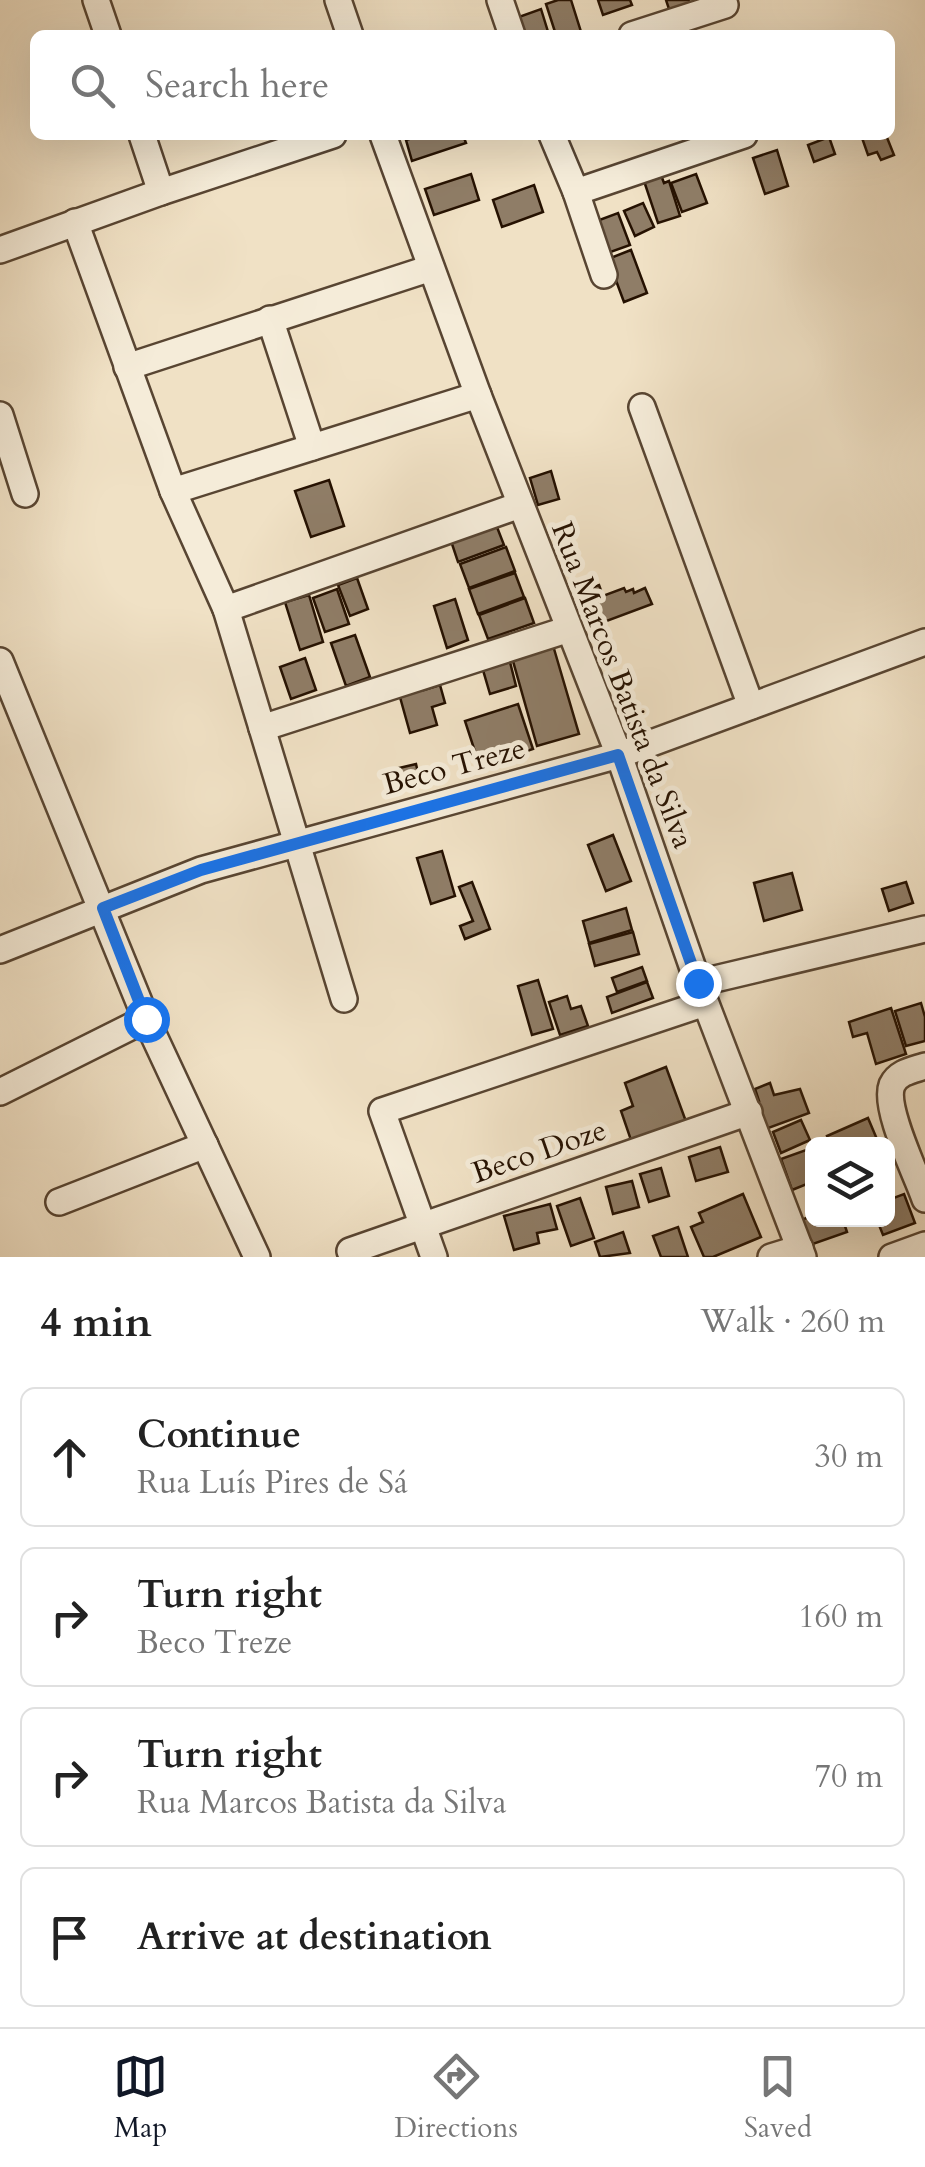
<!DOCTYPE html>
<meta charset="utf-8">
<style>
body{margin:0;font-family:Cardo,serif;background:#f6f6f6;color:#222}
.controls{position:absolute;right:30px;bottom:30px;display:grid;overflow:hidden;border-radius:15px;box-shadow:0 10px 40px #0002}
.controls button{width:90px;height:90px;display:grid;place-items:center;padding:0;border:0;border-bottom:2px solid #e0e0e0;background:#fff;color:#222;font:50px sans-serif}
.stop{position:absolute;width:30px;height:30px;margin:-22px;border:8px solid #1a73e8;border-radius:50%;background:#fff}
.stop.end{background:#1a73e8;border-color:#fff;box-shadow:0 2px 10px #0008}
.list{margin:0;padding:0;list-style:none}
h2{display:flex;justify-content:space-between;align-items:center;height:130px;margin:0;padding:0 40px;font-size:42px}
h2 small{font-size:32px;font-weight:400;color:#767676}
.list li{display:grid;grid-template-columns:65px 1fr auto;gap:30px;align-items:center;box-sizing:border-box;height:140px;margin:0 20px 20px;padding:0 20px;border:2px solid #e0e0e0;border-radius:15px}
.list b{display:block;font-size:38px;white-space:nowrap}
.list p{margin:0;font-size:32px;white-space:nowrap;color:#767676}
.list em{font-size:32px;font-style:normal;color:#767676}
.icon{flex:none;width:55px;height:55px;fill:none;stroke:currentColor;stroke-width:2;stroke-linecap:round;stroke-linejoin:round}
.map{position:relative;flex:none;width:925px;height:1257px;overflow:hidden}
.search{position:absolute;background:#fff;box-shadow:0 10px 40px #0002;left:30px;right:30px;top:30px;height:110px;display:flex;align-items:center;gap:25px;box-sizing:border-box;padding:0 35px;border-radius:15px;color:#767676;font-size:38px}
.sheet{height:770px;background:#fff}
nav{display:flex;justify-content:space-around;align-items:center;box-sizing:border-box;height:140px;border-top:2px solid #e0e0e0;background:#fff;font-size:28px;color:#767676}
nav a{display:grid;justify-items:center;gap:5px}
nav .on{color:#111827}
.map>svg:first-child{display:block}
.building{fill:#8f7d67;stroke:#251101;stroke-width:2.5}
.lines{fill:none;stroke-linecap:round;stroke-linejoin:round}
.minor-casing{stroke:#584532;stroke-width:30}
.minor{stroke:#f5ecd9;stroke-width:25}
.route{stroke:#1a73e8;stroke-width:12}
.labels{text-anchor:middle;stroke-width:10;stroke-linejoin:round;paint-order:stroke}
.street-label{font-size:30px;fill:#251101;stroke:#f5ecd9}
</style>
<div class="map">
<svg width="925" height="1257" viewBox="0 0 925 1257">
<rect width="100%" height="100%" fill="#f0e1c5"/>
<filter id="stains"><feTurbulence type="fractalNoise" baseFrequency=".002" numOctaves="4"/><feColorMatrix values="0 0 0 0 .2 0 0 0 0 .09 0 0 0 0 .02 0 0 0 .5 -.17"/></filter>
<radialGradient id="worn" r=".72"><stop offset=".6" stop-color="#630" stop-opacity="0"/><stop offset="1" stop-color="#630" stop-opacity=".3"/></radialGradient>
<!-- building -->
<g class="building">
<path d="M 558,0 L 571,0 L 582,35 L 556,35 L 546,4 Z"/>
<path d="M 598,0 L 630,0 L 632,5 L 603,15 Z"/>
<path d="M 666,0 L 689,0 L 691,7 L 671,15 Z"/>
<path d="M 541,9 L 549,35 L 521,35 L 516,18 Z"/>
<path d="M 422,135 L 463,135 L 466,143 L 412,161 L 406,140 Z"/>
<path d="M 861,135 L 886,135 L 894,155 L 881,160 L 877,152 L 868,155 Z"/>
<path d="M 829,137 L 835,154 L 814,162 L 808,145 Z"/>
<path d="M 777,150 L 788,186 L 765,194 L 753,158 Z"/>
<path d="M 471,174 L 479,200 L 434,215 L 425,189 Z"/>
<path d="M 696,174 L 707,203 L 682,212 L 671,183 Z"/>
<path d="M 661,175 L 664,183 L 669,181 L 680,216 L 658,223 L 644,181 Z"/>
<path d="M 534,185 L 543,212 L 502,227 L 493,200 Z"/>
<path d="M 643,203 L 654,227 L 635,236 L 624,211 Z"/>
<path d="M 618,213 L 630,245 L 605,254 L 594,222 Z"/>
<path d="M 631,250 L 647,293 L 624,302 L 608,259 Z"/>
<path d="M 551,471 L 559,499 L 538,505 L 530,478 Z"/>
<path d="M 329,480 L 344,526 L 311,537 L 295,491 Z"/>
<path d="M 495,522 L 504,545 L 458,562 L 450,538 Z"/>
<path d="M 506,547 L 515,571 L 469,588 L 460,564 Z"/>
<path d="M 515,573 L 524,597 L 478,614 L 469,589 Z"/>
<path d="M 357,578 L 368,609 L 350,616 L 338,585 Z"/>
<path d="M 599,585 L 603,596 L 624,588 L 626,592 L 633,589 L 634,593 L 645,588 L 652,604 L 596,625 L 583,591 Z"/>
<path d="M 337,589 L 349,624 L 325,632 L 313,598 Z"/>
<path d="M 309,595 L 323,642 L 300,650 L 285,602 Z"/>
<path d="M 525,598 L 534,623 L 488,639 L 479,615 Z"/>
<path d="M 455,599 L 468,640 L 447,648 L 434,606 Z"/>
<path d="M 355,635 L 370,677 L 346,686 L 331,643 Z"/>
<path d="M 552,642 L 579,734 L 537,746 L 511,654 Z"/>
<path d="M 305,658 L 316,690 L 291,699 L 280,667 Z"/>
<path d="M 510,662 L 516,686 L 490,694 L 483,670 Z"/>
<path d="M 422,684 L 424,690 L 440,685 L 445,703 L 432,707 L 437,725 L 410,733 L 398,690 Z"/>
<path d="M 518,704 L 533,749 L 480,767 L 465,721 Z"/>
<path d="M 416,764 L 421,786 L 400,790 L 395,769 Z"/>
<path d="M 613,835 L 631,881 L 606,891 L 588,845 Z"/>
<path d="M 442,851 L 455,896 L 431,904 L 417,858 Z"/>
<path d="M 792,873 L 802,910 L 764,921 L 754,883 Z"/>
<path d="M 472,882 L 490,929 L 465,939 L 460,926 L 473,921 L 459,887 Z"/>
<path d="M 906,882 L 913,903 L 889,911 L 882,889 Z"/>
<path d="M 626,908 L 632,930 L 589,943 L 583,921 Z"/>
<path d="M 633,932 L 639,954 L 595,966 L 589,944 Z"/>
<path d="M 642,967 L 647,981 L 617,992 L 612,978 Z"/>
<path d="M 538,980 L 553,1029 L 532,1035 L 518,986 Z"/>
<path d="M 647,982 L 653,998 L 612,1013 L 607,997 Z"/>
<path d="M 567,996 L 571,1009 L 581,1006 L 588,1026 L 560,1035 L 549,1002 Z"/>
<path d="M 921,1003 L 925,1017 L 925,1041 L 906,1046 L 895,1011 Z"/>
<path d="M 891,1008 L 906,1054 L 876,1064 L 867,1033 L 853,1037 L 849,1022 Z"/>
<path d="M 666,1067 L 688,1127 L 633,1146 L 621,1111 L 633,1106 L 625,1083 Z"/>
<path d="M 770,1083 L 774,1095 L 800,1089 L 809,1113 L 763,1130 L 753,1103 L 759,1101 L 755,1089 Z"/>
<path d="M 868,1118 L 879,1144 L 830,1144 L 827,1136 Z"/>
<path d="M 801,1120 L 810,1140 L 781,1153 L 773,1132 Z"/>
<path d="M 720,1147 L 728,1172 L 696,1181 L 689,1157 Z"/>
<path d="M 806,1150 L 812,1167 L 812,1182 L 792,1190 L 781,1159 Z"/>
<path d="M 661,1168 L 669,1196 L 649,1202 L 640,1174 Z"/>
<path d="M 632,1181 L 639,1207 L 613,1214 L 606,1187 Z"/>
<path d="M 743,1194 L 761,1237 L 713,1257 L 704,1257 L 691,1227 L 703,1222 L 699,1213 Z"/>
<path d="M 904,1194 L 915,1223 L 883,1235 L 877,1220 L 888,1220 L 888,1200 Z"/>
<path d="M 580,1198 L 594,1238 L 571,1246 L 557,1206 Z"/>
<path d="M 550,1204 L 557,1229 L 537,1233 L 539,1243 L 514,1250 L 504,1216 Z"/>
<path d="M 812,1216 L 812,1220 L 843,1220 L 847,1232 L 810,1245 L 801,1220 Z"/>
<path d="M 678,1227 L 688,1257 L 661,1257 L 653,1236 Z"/>
<path d="M 623,1232 L 630,1253 L 600,1257 L 595,1242 Z"/>
</g>
<g class="lines">
<defs>
<g id="minor">
<path d="M 96,0 L 108,35"/>
<path d="M 338,0 L 350,35"/>
<path d="M 500,0 L 512,35"/>
<path d="M 632,35 L 725,5"/>
<path d="M 142,135 L 161,192"/>
<path d="M 383,135 L 478,395 L 619,755 L 698,983 L 803,1257"/>
<path d="M 552,135 L 576,192 L 604,275"/>
<path d="M 576,192 L 744,135"/>
<path d="M 75,222 L 173,491 L 226,609 L 344,999"/>
<path d="M 0,250 L 161,192 L 333,135"/>
<path d="M 270,319 L 312,447"/>
<path d="M 127,367 L 431,268"/>
<path d="M 642,407 L 751,706"/>
<path d="M 0,415 L 25,494"/>
<path d="M 173,491 L 478,395"/>
<path d="M 226,609 L 520,505"/>
<path d="M 0,661 L 146,1019 L 257,1257"/>
<path d="M 262,728 L 569,629"/>
<path d="M 0,950 L 201,870 L 619,755 L 925,642"/>
<path d="M 698,983 L 925,929"/>
<path d="M 925,1066 C 913,1070 898,1072 892,1085 C 883,1108 917,1175 925,1199"/>
<path d="M 0,1092 L 146,1019"/>
<path d="M 59,1202 L 205,1145"/>
<path d="M 350,1251 L 749,1112"/>
<path d="M 434,1257 L 382,1111 L 705,1003"/>
<path d="M 771,1257 L 800,1248"/>
<path d="M 892,1257 L 925,1245"/>
</g>
</defs>
<!-- minor casing -->
<use href="#minor" class="minor-casing"/>
<!-- minor -->
<use href="#minor" class="minor"/>
</g>
<g class="lines">
<!-- route -->
<path class="route" d="M 146,1019 L 103,908 L 201,870 L 618,755 L 698,983"/>
</g>
<g class="labels">
<!-- street labels -->
<g class="street-label">
<text transform="translate(623 685) rotate(69)" y="10">Rua Marcos Batista da Silva</text>
<text transform="translate(454 766) rotate(-15)" y="10">Beco Treze</text>
<text transform="translate(539 1151) rotate(-19)" y="10">Beco Doze</text>
</g>
</g>
<rect width="100%" height="100%" filter="url(#stains)"/>
<rect width="100%" height="100%" fill="url(#worn)"/>
</svg>
<div class="controls">
<button><svg class="icon" aria-label="layers" viewBox="0 0 24 24"><path d="M12 4l9 5-9 5-9-5zM3 14l9 5 9-5"/></svg></button>
</div>
<div class="stop" style="left:146px;top:1019px"></div>
<div class="stop end" style="left:698px;top:983px"></div>
<div class="search"><svg class="icon" aria-label="search" viewBox="0 0 24 24"><circle cx="10" cy="10" r="6"/><path d="M15 15l6 6"/></svg>Search here</div>
</div>
<section class="sheet">
<h2>4 min<small>Walk · 260 m</small></h2>
<ul class="list">
<li><svg class="icon" aria-label="ahead" viewBox="0 0 24 24"><path d="M12 20V5M6 11l6-6 6 6"/></svg><div><b>Continue</b><p>Rua Luís Pires de Sá</p></div><em>30 m</em></li>
<li><svg class="icon" aria-label="right" viewBox="0 0 24 24"><path d="M7 20v-9h11M14 6l5 5-5 5"/></svg><div><b>Turn right</b><p>Beco Treze</p></div><em>160 m</em></li>
<li><svg class="icon" aria-label="right" viewBox="0 0 24 24"><path d="M7 20v-9h11M14 6l5 5-5 5"/></svg><div><b>Turn right</b><p>Rua Marcos Batista da Silva</p></div><em>70 m</em></li>
<li><svg class="icon" aria-label="arrive" viewBox="0 0 24 24"><path d="M6 21V4h12l-3 4 3 4H6"/></svg><div><b>Arrive at destination</b></div></li>
</ul>
</section>
<nav>
<a class="on"><svg class="icon" aria-label="map" viewBox="0 0 24 24"><path d="M3 6l6-2 6 2 6-2v14l-6 2-6-2-6 2zM9 4v14M15 6v14"/></svg>Map</a>
<a><svg class="icon" aria-label="directions" viewBox="0 0 24 24"><path d="M12 3l9 9-9 9-9-9zM9 14v-3h6M13 9l2 2-2 2"/></svg>Directions</a>
<a><svg class="icon" aria-label="saved" viewBox="0 0 24 24"><path d="M7 4h10v16l-5-4-5 4z"/></svg>Saved</a>
</nav>
